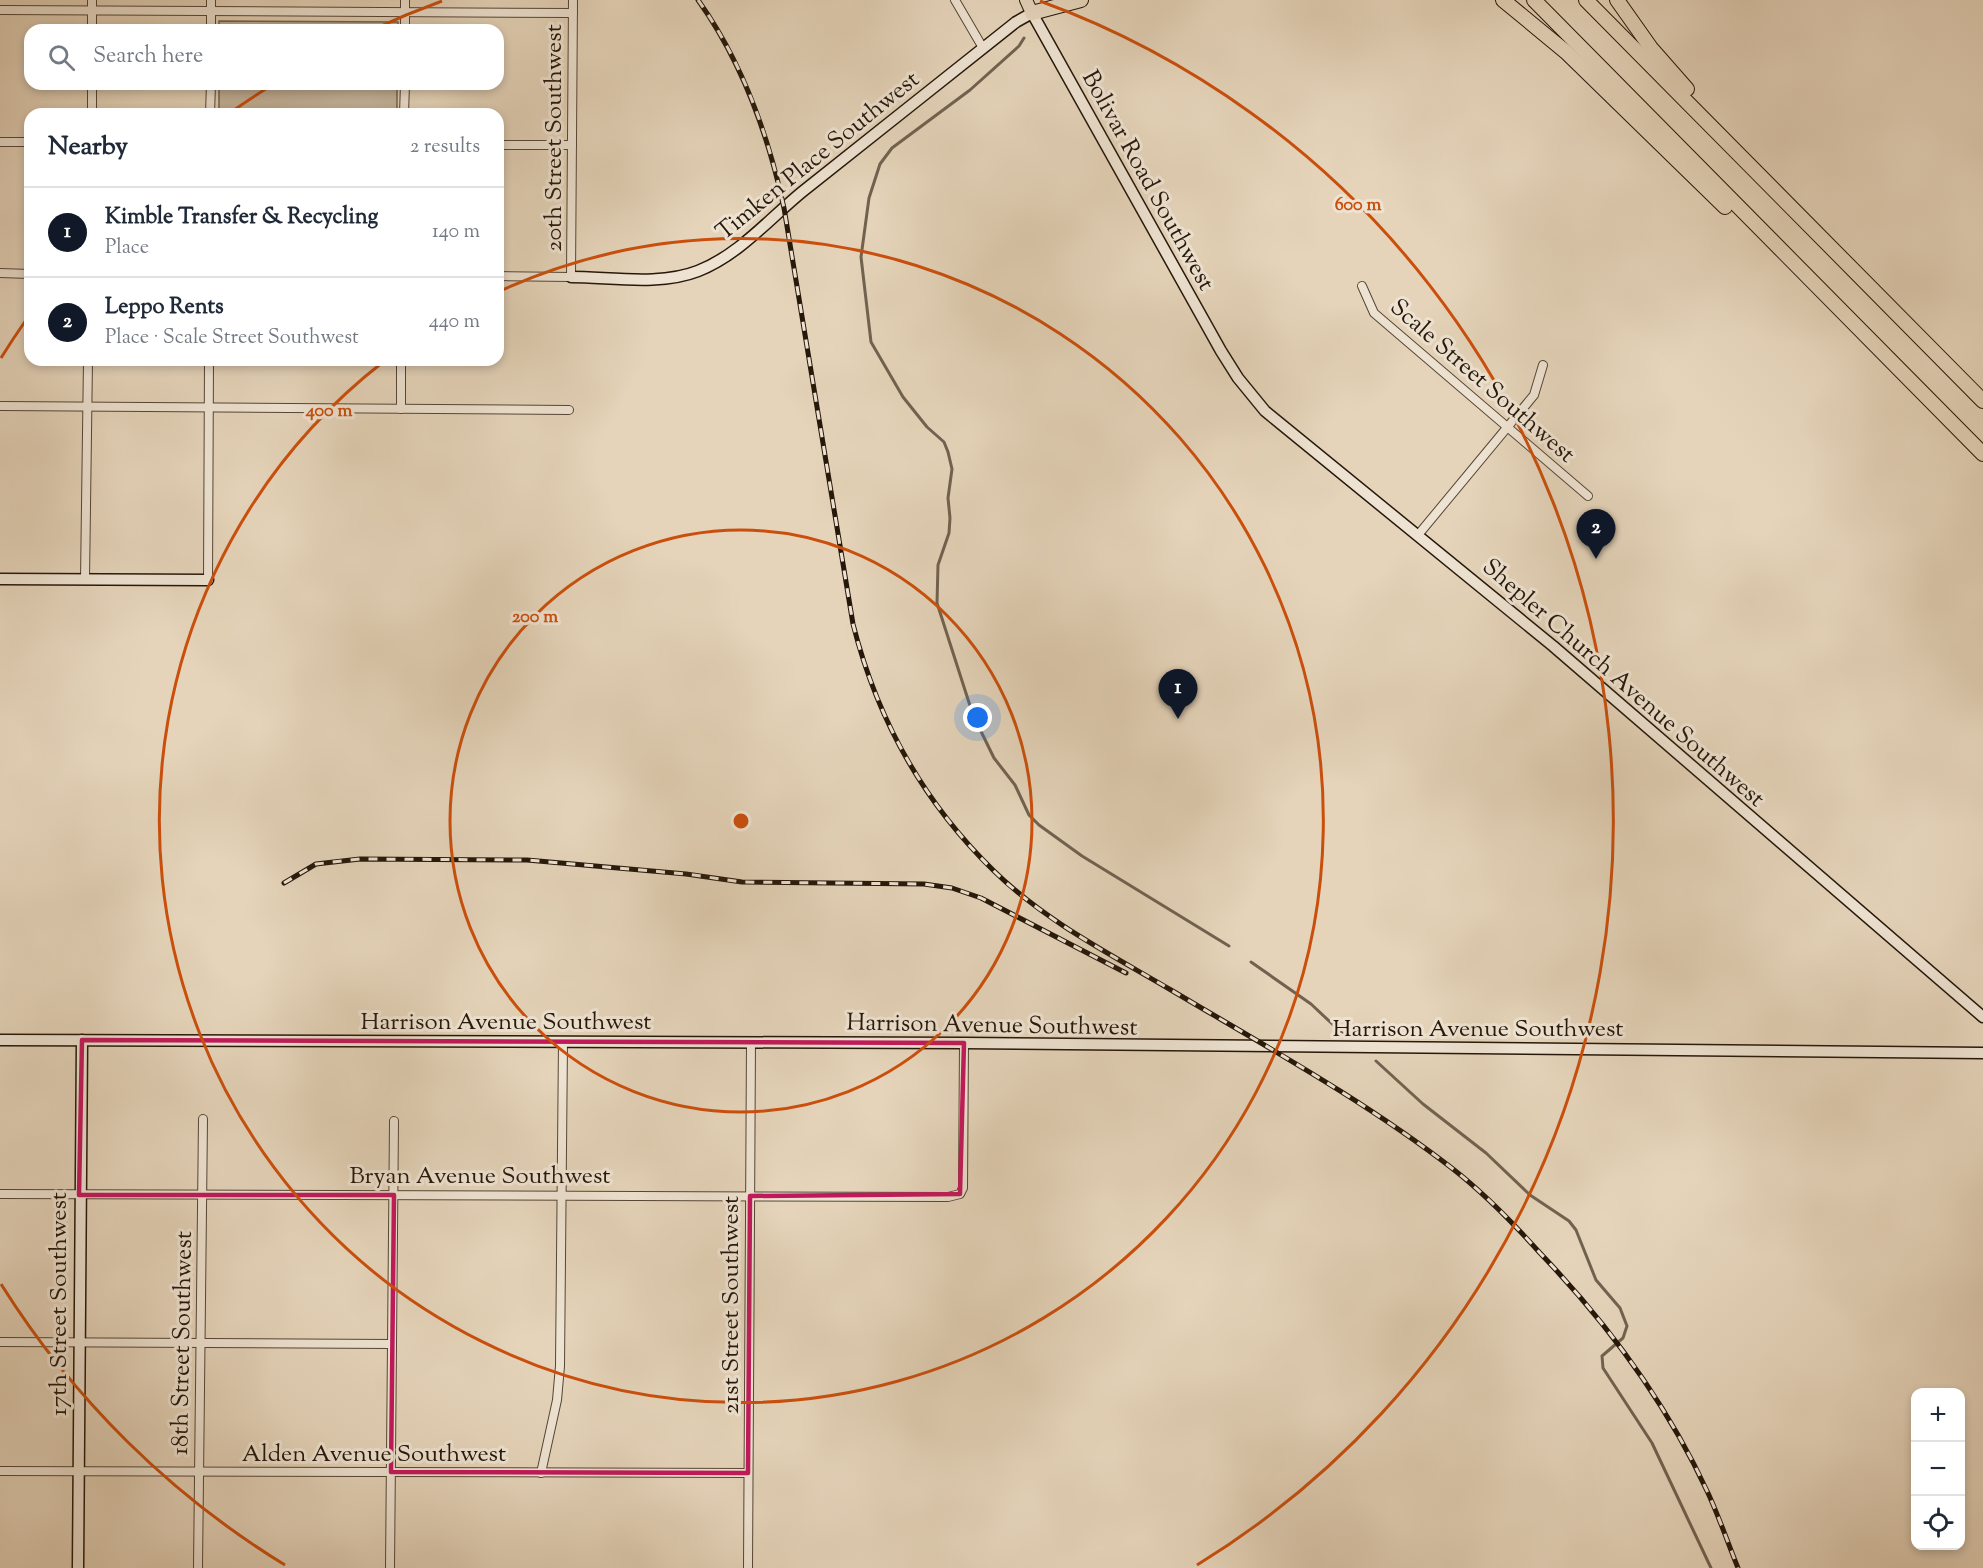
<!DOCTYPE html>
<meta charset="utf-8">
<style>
body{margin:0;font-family:"Sorts Mill Goudy",serif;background:#f6f6f7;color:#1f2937}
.controls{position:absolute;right:18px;bottom:18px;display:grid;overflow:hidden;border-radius:12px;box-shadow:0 3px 9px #0003}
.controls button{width:54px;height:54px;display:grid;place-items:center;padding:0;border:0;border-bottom:2px solid #e0e1e3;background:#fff;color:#1f2937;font:30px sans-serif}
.you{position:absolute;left:978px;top:718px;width:21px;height:21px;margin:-15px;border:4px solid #fff;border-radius:50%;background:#1a73e8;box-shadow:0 0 0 9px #1a73e833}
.badge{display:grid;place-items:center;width:39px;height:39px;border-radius:50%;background:#111827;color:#fff;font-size:20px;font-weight:700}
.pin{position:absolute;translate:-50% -50px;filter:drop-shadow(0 2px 3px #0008)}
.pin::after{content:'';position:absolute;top:32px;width:21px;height:18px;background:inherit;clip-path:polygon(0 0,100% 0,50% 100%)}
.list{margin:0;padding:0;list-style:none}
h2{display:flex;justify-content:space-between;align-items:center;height:78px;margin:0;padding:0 24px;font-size:26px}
h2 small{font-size:20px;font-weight:400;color:#747a83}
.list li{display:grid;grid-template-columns:39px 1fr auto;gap:18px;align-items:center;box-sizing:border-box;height:90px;padding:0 24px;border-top:2px solid #e0e1e3}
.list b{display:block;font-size:22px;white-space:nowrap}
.list p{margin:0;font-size:20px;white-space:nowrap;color:#747a83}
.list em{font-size:20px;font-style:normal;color:#747a83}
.icon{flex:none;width:33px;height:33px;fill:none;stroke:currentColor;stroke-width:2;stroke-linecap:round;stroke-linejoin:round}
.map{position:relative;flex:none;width:1983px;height:1568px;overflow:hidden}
.search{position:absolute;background:#fff;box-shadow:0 3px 9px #0003;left:24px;top:24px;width:480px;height:66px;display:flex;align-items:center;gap:15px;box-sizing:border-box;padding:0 21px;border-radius:18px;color:#747a83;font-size:22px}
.panel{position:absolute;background:#fff;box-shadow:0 3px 9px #0003;left:24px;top:108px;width:480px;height:258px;border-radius:18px}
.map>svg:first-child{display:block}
.green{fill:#c4b49c;stroke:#746653;stroke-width:1.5}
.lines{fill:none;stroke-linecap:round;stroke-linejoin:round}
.stream{stroke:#716250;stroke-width:3}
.street-casing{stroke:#554636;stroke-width:10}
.secondary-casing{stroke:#25170a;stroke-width:13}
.primary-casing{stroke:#25170a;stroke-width:14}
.highway-casing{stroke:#25170a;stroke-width:16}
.street{stroke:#eee3d2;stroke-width:8}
.secondary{stroke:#eee3d2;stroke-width:10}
.primary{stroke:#e5d4ba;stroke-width:12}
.highway{stroke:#e5d4ba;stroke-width:14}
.rail-casing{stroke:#25170a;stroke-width:5}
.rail{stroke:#eee3d2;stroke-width:3;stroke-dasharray:9;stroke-linecap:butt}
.marked{fill:none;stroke:#c2185b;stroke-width:4.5;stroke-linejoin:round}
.ring{fill:none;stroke:#cb4f0c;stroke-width:3}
.labels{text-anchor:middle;stroke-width:6;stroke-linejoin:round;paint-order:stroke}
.street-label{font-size:24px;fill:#25170a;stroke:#eee3d2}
.centre{fill:#cb4f0c;stroke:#eee3d2;stroke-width:3}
.ring-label{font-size:18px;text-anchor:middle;font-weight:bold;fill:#cb4f0c;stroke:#eee3d2;stroke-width:6;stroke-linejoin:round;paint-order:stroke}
</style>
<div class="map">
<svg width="1983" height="1568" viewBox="0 0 1983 1568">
<rect width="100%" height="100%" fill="#e5d4ba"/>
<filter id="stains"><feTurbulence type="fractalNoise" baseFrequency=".00333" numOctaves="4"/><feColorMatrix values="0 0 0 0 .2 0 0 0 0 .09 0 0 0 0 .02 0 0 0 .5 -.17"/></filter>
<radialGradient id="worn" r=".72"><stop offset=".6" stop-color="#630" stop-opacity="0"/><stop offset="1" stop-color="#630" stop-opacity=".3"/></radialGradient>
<!-- green -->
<g class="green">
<path d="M 219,21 L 398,22 L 398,30 L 219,30 Z"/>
<rect x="219" y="84" width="178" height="30"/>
</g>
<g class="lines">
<!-- stream -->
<g class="stream">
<path d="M 1024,38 L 1019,46 L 970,90 L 892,148 L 880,164 L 869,198 L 861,257 L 871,342 L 903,397 L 927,427 L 944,442 L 948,452 L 952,469 L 948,498 L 950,518 L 949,533 L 938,565 L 937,603 L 973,715 L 994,758 L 1015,785 L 1029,815 L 1039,825 L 1082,856 L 1229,946"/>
<path d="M 1251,962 L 1311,1004 L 1344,1035"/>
<path d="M 1376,1061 L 1423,1104 L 1486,1153 L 1530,1195 L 1569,1221 L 1576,1230 L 1596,1280 L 1620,1308 L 1627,1326 L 1623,1338 L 1602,1356 L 1603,1368 L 1652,1443 L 1711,1568"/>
</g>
<defs>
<g id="street">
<path d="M 955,0 L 983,48"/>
<path d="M 0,10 L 573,13"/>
<path d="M 92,30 L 92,0"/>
<path d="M 211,30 L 211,0"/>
<path d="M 405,30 L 405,0"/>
<path d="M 92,114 L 92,84"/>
<path d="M 210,114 L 211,84"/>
<path d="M 404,114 L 405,84"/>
<path d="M 0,142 L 30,142"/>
<path d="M 498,145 L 572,145"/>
<path d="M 0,273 L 30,274"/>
<path d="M 498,276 L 571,277 L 573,0"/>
<path d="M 1362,286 L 1374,313 L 1588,496"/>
<path d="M 0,406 L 569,410"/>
<path d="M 401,409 L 401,360"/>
<path d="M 1418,535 L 1534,395 L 1543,365"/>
<path d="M 85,579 L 88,360"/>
<path d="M 208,580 L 209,360"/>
<path d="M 0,1194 L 948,1197 L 960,1194 L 963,1188 L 964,1043"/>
<path d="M 0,1342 L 392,1344"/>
<path d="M 0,1471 L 748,1473"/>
<path d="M 541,1473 L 557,1400 L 560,1366 L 563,1042"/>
<path d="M 198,1568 L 203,1119"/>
<path d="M 390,1568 L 394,1121"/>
<path d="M 748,1568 L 751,1042"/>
</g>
<g id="secondary">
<path d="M 571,277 C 610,277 660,286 698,271 C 739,255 769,219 802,192 C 873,135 945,79 1016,22 L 1032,13 L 1221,351 L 1238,378 L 1265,411 L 1553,646 L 1983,1017"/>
<path d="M 0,579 L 208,580"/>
<path d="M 0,1040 L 964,1043 L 1983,1053"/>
<path d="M 78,1568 L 82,1040"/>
</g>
<path id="primary" d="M 1026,0 L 1032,13"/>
<g id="highway">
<path d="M 1503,0 L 1566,52 L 1725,207"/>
<path d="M 1534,0 L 1983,454"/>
<path d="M 1586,0 L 1983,401"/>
<path d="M 1617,0 L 1651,48 L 1687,89"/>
<path d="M 1032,13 L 1081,0"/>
</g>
</defs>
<!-- street casing -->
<use href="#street" class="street-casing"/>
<!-- secondary casing -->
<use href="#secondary" class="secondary-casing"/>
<!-- primary casing -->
<use href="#primary" class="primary-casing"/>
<!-- highway casing -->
<use href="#highway" class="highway-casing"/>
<!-- street -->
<use href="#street" class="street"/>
<!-- secondary -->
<use href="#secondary" class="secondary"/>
<!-- primary -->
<use href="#primary" class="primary"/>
<!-- highway -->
<use href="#highway" class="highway"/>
<defs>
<g id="rail">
<path d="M 698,0 C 743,63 768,134 784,208 L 853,624 C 877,719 924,803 994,871 C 1045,921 1110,954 1171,990 C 1267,1047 1365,1101 1453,1169 C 1485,1194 1514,1224 1540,1253 C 1608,1324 1667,1404 1708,1493 C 1719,1517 1728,1543 1738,1568"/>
<path d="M 284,883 L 316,864 L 360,859 L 527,860 L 686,874 L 742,882 L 924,884 L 952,888 L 981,898 L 1126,973"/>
</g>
</defs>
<!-- rail casing -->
<use href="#rail" class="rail-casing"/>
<!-- rail -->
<use href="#rail" class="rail"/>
</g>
<!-- marked area -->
<path class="marked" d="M 82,1040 L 964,1043 L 960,1194 L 750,1196 L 748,1473 L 391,1472 L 394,1195 L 79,1195 Z"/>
<!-- distance rings -->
<g class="ring">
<circle cx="741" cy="821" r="291"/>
<path d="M500 291A582 582 0 1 1 383 362"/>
<path d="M285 1565A873 873 0 0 1 1 1284M1 358A873 873 0 0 1 26 320M234 110A873 873 0 0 1 272 85M372 30A873 873 0 0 1 442 1M1040 1A873 873 0 0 1 1197 1565"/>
</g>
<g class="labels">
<!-- street labels -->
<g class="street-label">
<text transform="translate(553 138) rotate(-90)" y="8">20th Street Southwest</text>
<text transform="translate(817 155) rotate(-39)" y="8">Timken Place Southwest</text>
<text transform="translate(1149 180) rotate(61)" y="8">Bolivar Road Southwest</text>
<text transform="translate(1483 380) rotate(41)" y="8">Scale Street Southwest</text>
<text transform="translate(1624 682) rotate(41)" y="8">Shepler Church Avenue Southwest</text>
<text x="506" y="1029">Harrison Avenue Southwest</text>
<text transform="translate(992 1024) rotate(1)" y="8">Harrison Avenue Southwest</text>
<text x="1478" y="1036">Harrison Avenue Southwest</text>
<text x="480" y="1183">Bryan Avenue Southwest</text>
<text transform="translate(58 1304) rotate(-90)" y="8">17th Street Southwest</text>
<text transform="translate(730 1305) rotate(-90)" y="8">21st Street Southwest</text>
<text transform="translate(181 1343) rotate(-89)" y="8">18th Street Southwest</text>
<text x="374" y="1461">Alden Avenue Southwest</text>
</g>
</g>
<circle cx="741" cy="821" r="9" class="centre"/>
<g class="ring-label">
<text x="1358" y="210">600 m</text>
<text x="329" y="416">400 m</text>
<text x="535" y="622">200 m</text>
</g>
<rect width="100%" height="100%" filter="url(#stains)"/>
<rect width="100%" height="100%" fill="url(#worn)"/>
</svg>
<div class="controls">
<button>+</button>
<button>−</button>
<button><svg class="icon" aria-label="locate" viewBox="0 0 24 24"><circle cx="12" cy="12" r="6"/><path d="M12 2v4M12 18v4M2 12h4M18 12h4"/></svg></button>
</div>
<div class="you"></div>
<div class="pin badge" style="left:1178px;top:719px">1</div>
<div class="pin badge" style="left:1596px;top:559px">2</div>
<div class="search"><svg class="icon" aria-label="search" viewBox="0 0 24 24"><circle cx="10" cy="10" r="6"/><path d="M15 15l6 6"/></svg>Search here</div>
<section class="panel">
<h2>Nearby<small>2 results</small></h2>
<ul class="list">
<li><span class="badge">1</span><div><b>Kimble Transfer &amp; Recycling</b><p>Place</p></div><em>140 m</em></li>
<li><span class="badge">2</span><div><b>Leppo Rents</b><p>Place · Scale Street Southwest</p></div><em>440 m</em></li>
</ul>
</section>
</div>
